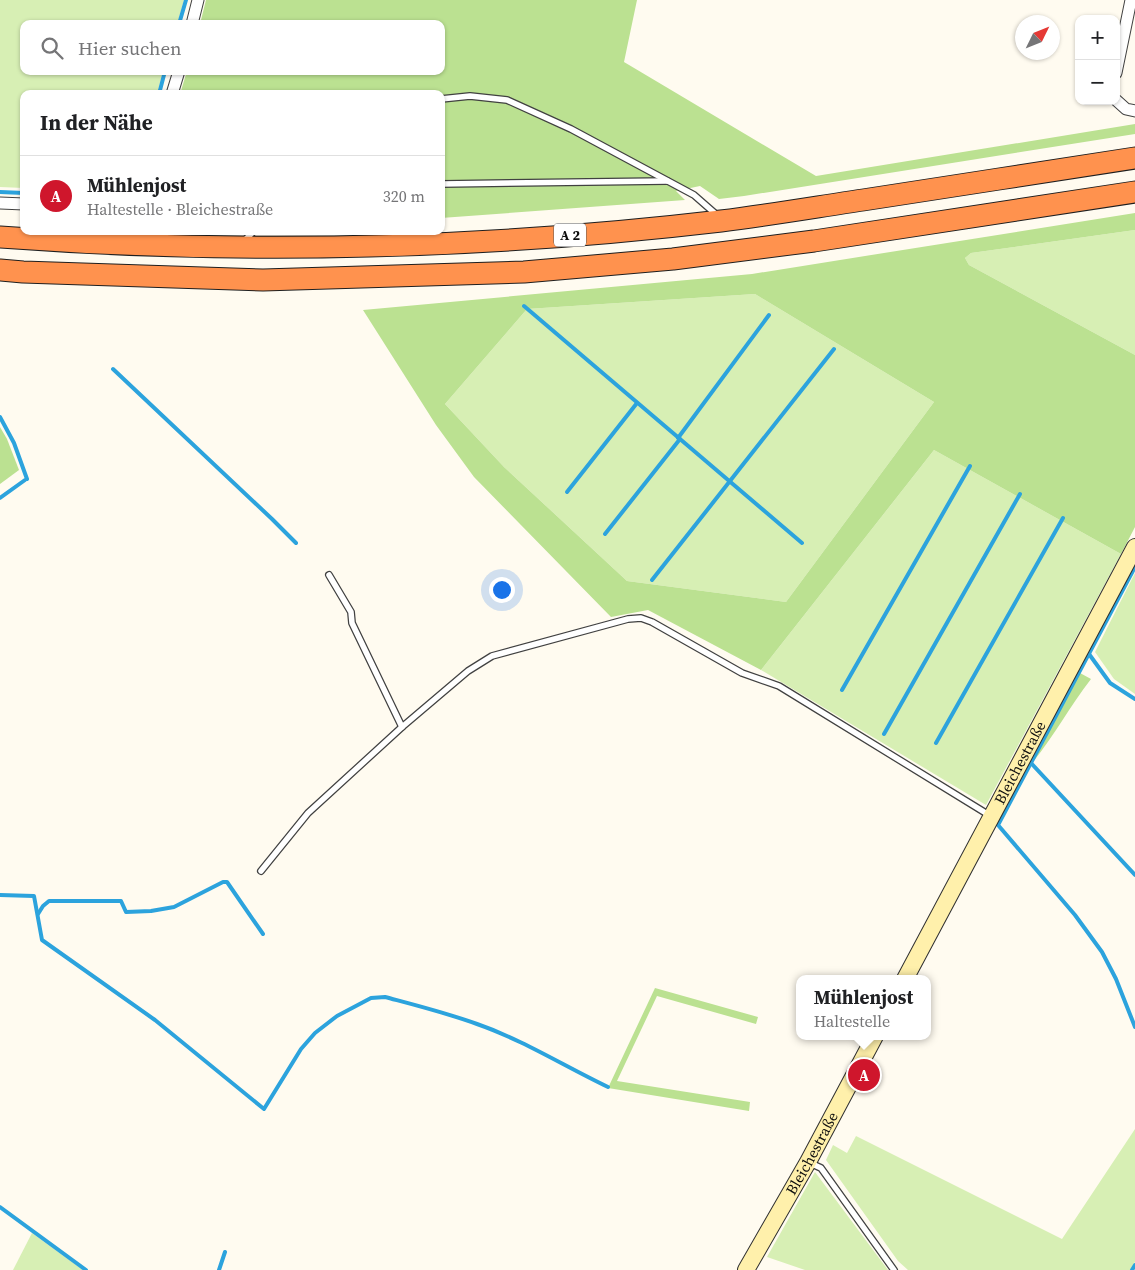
<!DOCTYPE html>
<html lang="de">
<meta charset="utf-8">
<style>
body{margin:0;font-family:"Source Serif 4",serif;background:#f2f2f2;color:#202124}
.controls{position:absolute;right:15px;top:15px;display:grid;overflow:hidden;border-radius:10px;box-shadow:0 1px 4px #0004}
.controls button{width:45px;height:45px;display:grid;place-items:center;padding:0;border:0;border-bottom:1px solid #e0e0e0;background:#fff;color:#202124;font:25px sans-serif}
.compass{position:absolute;left:1015px;top:15px;width:45px;height:45px;border-radius:50%;background:#fff;box-shadow:0 1px 4px #0004;rotate:47deg}
.you{position:absolute;left:501px;top:589px;width:18px;height:18px;margin:-12px;border:4px solid #fff;border-radius:50%;background:#1a73e8;box-shadow:0 0 0 8px #1a73e833}
.badge{display:grid;place-items:center;width:32px;height:32px;border-radius:50%;background:#cf162c;color:#fff;font-size:16px;font-weight:700}
.pin{position:absolute;translate:-50% -50%;border:2px solid #fff;box-shadow:0 1px 5px #0006}
.popup{position:absolute;left:796px;top:975px;width:135px;height:65px;box-sizing:border-box;display:grid;place-content:center;border-radius:10px;background:#fff;filter:drop-shadow(0 1px 4px #0005);font-size:16px;white-space:nowrap;color:#757577}
.popup b{font-size:19px;color:#202124}
.popup::after{content:'';position:absolute;left:50%;top:100%;margin-left:-10px;border:10px solid transparent;border-top-color:#fff}
.list{margin:0;padding:0;list-style:none}
h2{display:flex;justify-content:space-between;align-items:center;height:65px;margin:0;padding:0 20px;font-size:21px}
h2 small{font-size:16px;font-weight:400;color:#757577}
.list li{display:grid;grid-template-columns:32px 1fr auto;gap:15px;align-items:center;box-sizing:border-box;height:80px;padding:0 20px;border-top:1px solid #e0e0e0}
.list b{display:block;font-size:19px;white-space:nowrap}
.list p{margin:0;font-size:16px;white-space:nowrap;color:#757577}
.list em{font-size:16px;font-style:normal;color:#757577}
.icon{flex:none;width:28px;height:28px;fill:none;stroke:currentColor;stroke-width:2;stroke-linecap:round;stroke-linejoin:round}
.map{position:relative;flex:none;width:1135px;height:1270px;overflow:hidden}
.search{position:absolute;background:#fff;box-shadow:0 1px 4px #0004;left:20px;top:20px;width:425px;height:55px;display:flex;align-items:center;gap:12px;box-sizing:border-box;padding:0 18px;border-radius:10px;color:#757577;font-size:19px}
.panel{position:absolute;background:#fff;box-shadow:0 1px 4px #0004;left:20px;top:90px;width:425px;height:145px;border-radius:10px}
.map>svg:first-child{display:block}
.green{fill:#d7efb4}
.forest{fill:#bbe191;fill-rule:evenodd}
.lines{fill:none;stroke-linecap:round;stroke-linejoin:round}
.stream{stroke:#2ca3dd;stroke-width:4}
.lane-casing{stroke:#414141;stroke-width:8}
.street-casing{stroke:#414141;stroke-width:13}
.secondary-casing{stroke:#303030;stroke-width:18}
.highway-casing{stroke:#1f1f1f;stroke-width:23}
.lane{stroke:#fff;stroke-width:5.5}
.street{stroke:#fff;stroke-width:11}
.secondary{stroke:#fff0ab;stroke-width:16}
.highway{stroke:#ff924e;stroke-width:21}
.labels{text-anchor:middle;stroke-width:5;stroke-linejoin:round;paint-order:stroke}
.shield{fill:#fff;stroke:#565656;stroke-width:1}
.shield-label{font-size:14px;font-weight:bold;fill:#0e0e0e}
.street-label{font-size:15px;fill:#0e0e0e;stroke:#fff}
</style>
<div class="map">
<svg width="1135" height="1270" viewBox="0 0 1135 1270">
<rect width="100%" height="100%" fill="#fffbf0"/>
<!-- green -->
<g class="green">
<path d="M 0,0 L 184,0 L 177,24 L 24,24 L 24,71 L 163,71 L 157,94 L 24,94 L 24,188 L 0,187 Z"/>
<path d="M 1135,230 L 1135,355 L 969,265 L 965,258 L 971,253 Z"/>
<path d="M 755,294 L 934,402 L 786,602 L 627,581 L 504,467 L 445,404 L 527,309 Z"/>
<path d="M 934,450 L 1121,554 L 986,805 L 761,670 Z"/>
<path d="M 1135,573 L 1135,694 L 1114,679 L 1095,652 Z"/>
<path d="M 1135,1129 L 1135,1262 L 1130,1270 L 908,1270 L 898,1261 L 826,1160 L 833,1145 L 847,1153 L 856,1136 L 1062,1239 Z"/>
<path d="M 815,1172 L 888,1270 L 805,1270 L 767,1257 Z"/>
<path d="M 32,1233 L 83,1270 L 13,1270 Z"/>
</g>
<!-- forest -->
<g class="forest">
<path d="M 206,0 L 637,0 L 624,62 L 816,176 L 1135,124 L 1135,134 L 744,196 L 719,199 L 700,186 L 676,191 L 685,200 L 441,218 L 441,94 L 180,94 L 187,71 L 441,71 L 441,24 L 200,24 Z"/>
<path d="M 1135,213 L 1135,230 L 971,253 L 965,258 L 969,265 L 1135,355 L 1135,527 L 1121,554 L 934,450 L 761,670 L 648,610 L 611,617 L 474,477 L 436,425 L 363,310 L 752,274 ZM 755,294 L 934,402 L 786,602 L 627,581 L 504,467 L 445,404 L 527,309 Z"/>
<path d="M 0,427 L 7,439 L 19,470 L 0,484 Z"/>
<path d="M 1080,673 L 1091,679 C 1070,706 1054,736 1033,762 L 1032,761 Z"/>
<path d="M 655,988 L 758,1017 L 756,1024 L 657,996 L 617,1081 L 750,1102 L 749,1111 L 608,1088 Z"/>
</g>
<g class="lines">
<!-- stream -->
<g class="stream">
<path d="M 179,24 L 186,0"/>
<path d="M 159,94 L 165,71"/>
<path d="M 0,192 L 24,193"/>
<path d="M 524,306 L 802,543"/>
<path d="M 113,369 L 272,519 L 296,543"/>
<path d="M 0,417 L 14,443 L 27,479"/>
<path d="M 678,438 L 769,315"/>
<path d="M 567,492 L 637,403"/>
<path d="M 0,498 L 25,480"/>
<path d="M 605,534 L 680,439"/>
<path d="M 1135,567 L 998,825 L 1075,915 L 1102,952 L 1116,979 L 1135,1027"/>
<path d="M 652,580 L 834,349"/>
<path d="M 1089,654 L 1110,683 L 1135,699"/>
<path d="M 842,690 L 970,466"/>
<path d="M 884,734 L 1020,494"/>
<path d="M 936,743 L 1063,518"/>
<path d="M 1030,762 L 1135,875"/>
<path d="M 0,895 L 34,896 L 42,940 L 155,1020 L 264,1109 L 301,1049 L 315,1033 L 337,1016 L 371,998 L 385,997 C 415,1005 447,1013 477,1024 C 523,1040 564,1066 608,1087"/>
<path d="M 38,914 L 43,906 L 49,901 L 121,901 L 126,912 L 151,911 L 174,907 L 223,882 L 227,882 L 263,934"/>
<path d="M 0,1207 L 86,1270"/>
<path d="M 219,1270 L 225,1252"/>
<path d="M 1132,1270 L 1135,1265"/>
</g>
<defs>
<g id="lane">
<path d="M 441,99 L 470,96 L 507,100 L 571,129 L 694,195 L 718,216"/>
<path d="M 441,184 L 667,181"/>
<path d="M 245,240 L 254,231"/>
<path d="M 329,575 L 351,612 L 352,623 L 402,727"/>
<path d="M 261,871 L 308,813 L 402,727 L 468,671 L 492,656 L 628,619 L 641,618 L 652,622 L 742,673 L 779,686 L 989,815"/>
<path d="M 810,1163 L 821,1168 L 894,1270"/>
</g>
<g id="street">
<path d="M 192,24 L 198,0"/>
<path d="M 1116,73 L 1131,0"/>
<path d="M 172,94 L 179,71"/>
<path d="M 1116,100 L 1126,109 L 1135,111"/>
<path d="M 0,203 L 24,204"/>
</g>
<g id="secondary">
<path id="s1" d="M 905,979 L 1135,547"/>
<path id="s2" d="M 746,1270 L 808,1162 L 875,1036"/>
</g>
<g id="highway">
<path d="M 0,237 C 240,255 482,249 721,221 C 769,215 816,207 863,200 C 954,186 1044,172 1135,158"/>
<path d="M 0,270 L 23,272 L 263,280 L 524,272 L 673,259 L 814,241 L 1135,192"/>
</g>
</defs>
<!-- lane casing -->
<use href="#lane" class="lane-casing"/>
<!-- street casing -->
<use href="#street" class="street-casing"/>
<!-- secondary casing -->
<use href="#secondary" class="secondary-casing"/>
<!-- highway casing -->
<use href="#highway" class="highway-casing"/>
<!-- lane -->
<use href="#lane" class="lane"/>
<!-- street -->
<use href="#street" class="street"/>
<!-- secondary -->
<use href="#secondary" class="secondary"/>
<!-- highway -->
<use href="#highway" class="highway"/>
</g>
<g class="labels">
<!-- shield labels -->
<rect class="shield" x="554" y="223.5" width="32" height="23" rx="4"/>
<g class="shield-label">
<text x="570" y="240">A 2</text>
</g>
<!-- street labels -->
<g class="street-label">
<text dy="5" stroke="none"><textPath href="#s1" startOffset="245">Bleichestraße</textPath></text>
<text dy="5" stroke="none"><textPath href="#s2" startOffset="134">Bleichestraße</textPath></text>
</g>
</g>
</svg>
<div class="controls">
<button>+</button>
<button>−</button>
</div>
<svg class="compass" viewBox="-18 -18 36 36"><path d="M0-13l5 13h-10z" fill="#e53935"/><path d="M0 13l5-13h-10z" fill="#757577"/></svg>
<div class="you"></div>
<div class="pin badge" style="left:864px;top:1075px">A</div>
<div class="popup"><b>Mühlenjost</b>Haltestelle</div>
<div class="search"><svg class="icon" aria-label="search" viewBox="0 0 24 24"><circle cx="10" cy="10" r="6"/><path d="M15 15l6 6"/></svg>Hier suchen</div>
<section class="panel">
<h2>In der Nähe<small></small></h2>
<ul class="list">
<li><span class="badge">A</span><div><b>Mühlenjost</b><p>Haltestelle · Bleichestraße</p></div><em>320 m</em></li>
</ul>
</section>
</div>
